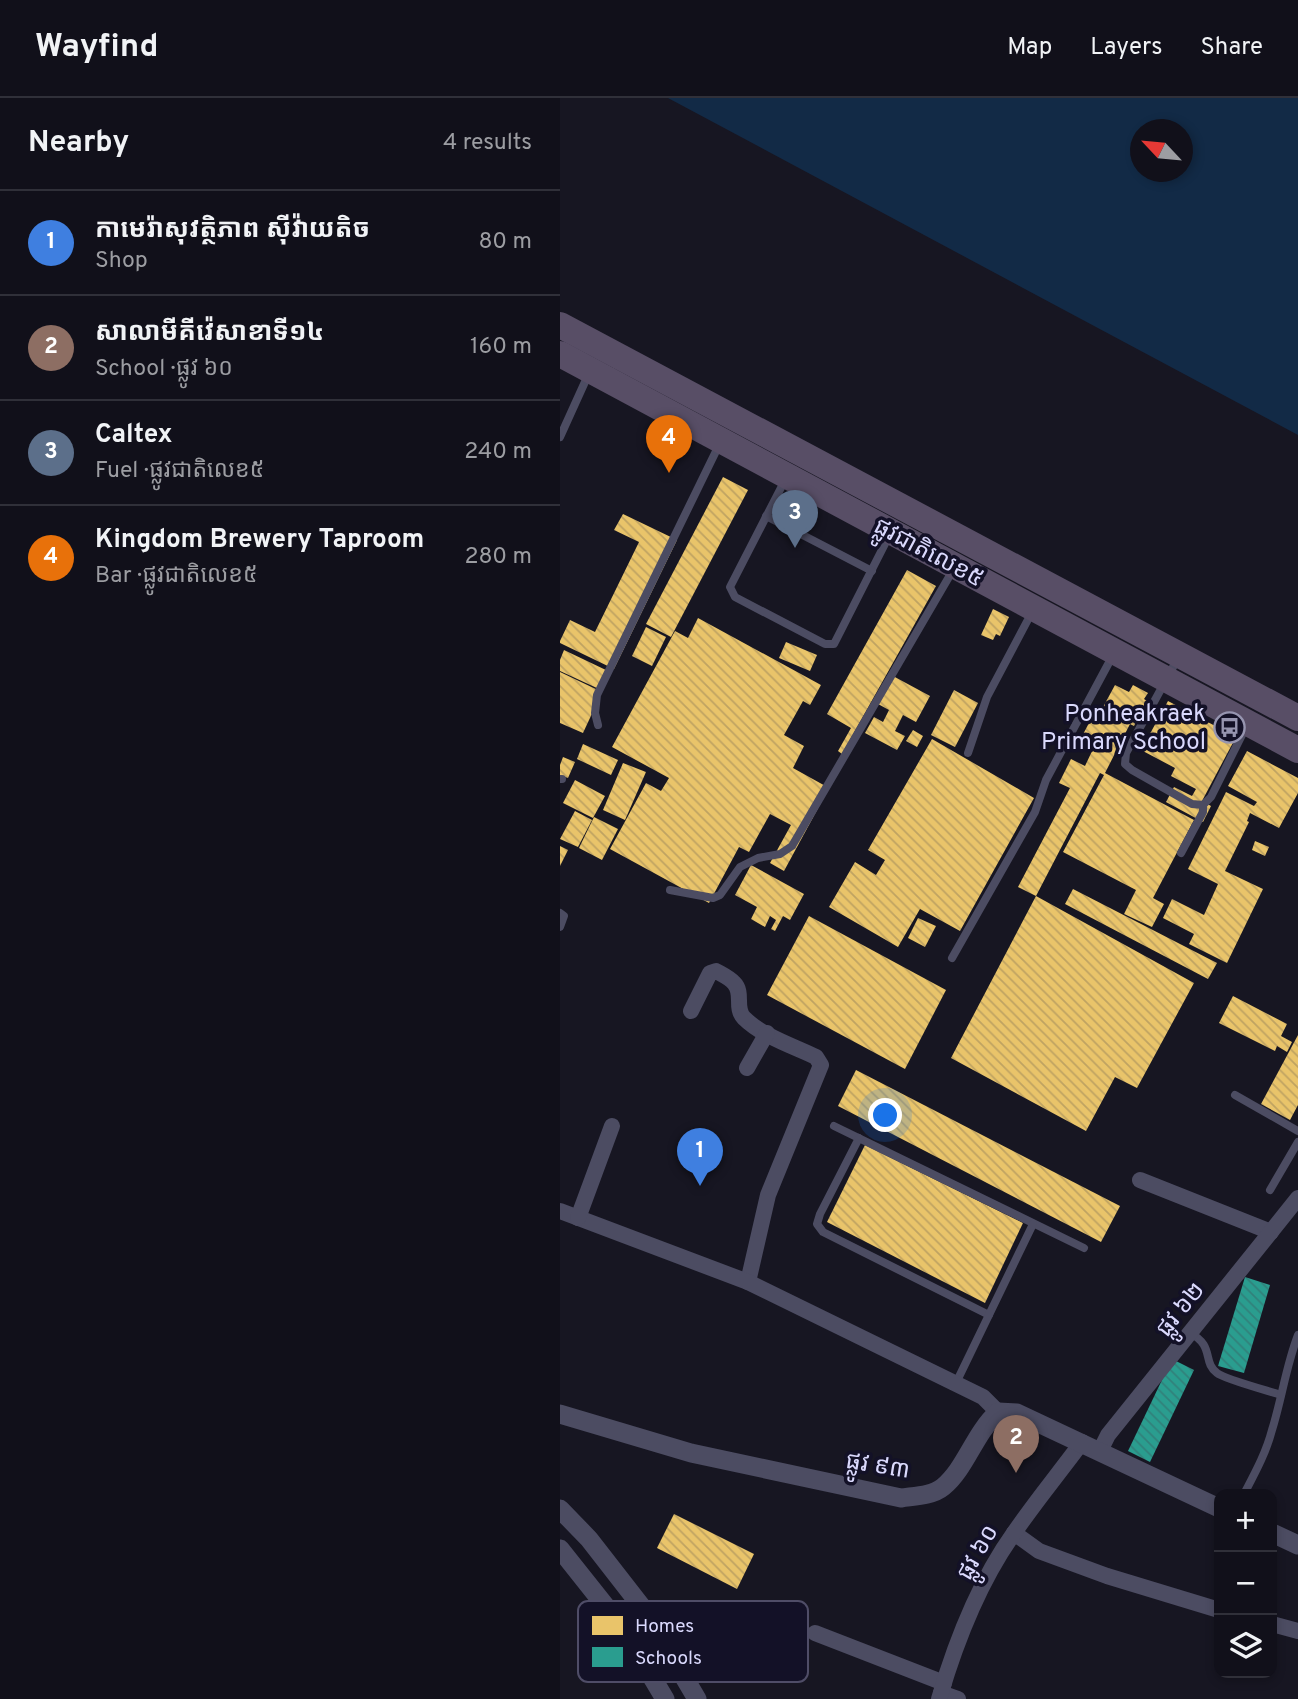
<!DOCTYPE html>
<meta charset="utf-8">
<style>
body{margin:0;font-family:Overpass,"Noto Sans Khmer",sans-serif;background:#1a1923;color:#f1f3f6}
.controls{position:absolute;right:21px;bottom:21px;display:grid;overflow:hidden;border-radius:14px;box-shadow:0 4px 10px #0003}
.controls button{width:63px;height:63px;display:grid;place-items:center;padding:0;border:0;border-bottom:2px solid #303039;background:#11101a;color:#f1f3f6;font:35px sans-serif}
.compass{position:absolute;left:570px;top:21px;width:63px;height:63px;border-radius:50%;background:#11101a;box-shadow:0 4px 10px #0003;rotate:296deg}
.you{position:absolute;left:326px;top:1018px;width:24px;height:24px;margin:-18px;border:5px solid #fff;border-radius:50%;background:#1a73e8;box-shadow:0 0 0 10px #1a73e833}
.badge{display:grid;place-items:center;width:46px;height:46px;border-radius:50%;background:#9695b0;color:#fff;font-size:23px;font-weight:700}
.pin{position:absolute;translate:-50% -58px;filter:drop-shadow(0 2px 4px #0008)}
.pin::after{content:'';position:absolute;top:37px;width:24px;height:21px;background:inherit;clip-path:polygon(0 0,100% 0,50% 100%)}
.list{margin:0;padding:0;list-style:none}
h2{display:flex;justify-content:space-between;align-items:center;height:91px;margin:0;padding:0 28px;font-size:30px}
h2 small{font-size:23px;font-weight:400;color:#9c9da2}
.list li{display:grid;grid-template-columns:46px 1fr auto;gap:21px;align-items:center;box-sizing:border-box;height:105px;padding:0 28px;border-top:2px solid #303039}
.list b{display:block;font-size:26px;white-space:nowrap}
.list p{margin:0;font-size:23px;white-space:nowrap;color:#9c9da2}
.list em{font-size:23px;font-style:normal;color:#9c9da2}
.icon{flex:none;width:38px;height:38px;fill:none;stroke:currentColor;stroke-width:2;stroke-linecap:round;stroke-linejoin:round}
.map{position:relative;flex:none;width:738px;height:1601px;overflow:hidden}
header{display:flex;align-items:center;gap:42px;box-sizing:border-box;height:98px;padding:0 35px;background:#11101a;border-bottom:2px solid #303039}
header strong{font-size:33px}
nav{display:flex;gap:38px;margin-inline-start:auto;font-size:24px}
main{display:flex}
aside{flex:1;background:#11101a}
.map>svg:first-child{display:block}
.water{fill:#122a46;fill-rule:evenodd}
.homes{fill:url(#homes-back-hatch)}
.schools{fill:url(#schools-back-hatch)}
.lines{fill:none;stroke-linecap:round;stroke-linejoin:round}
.service{stroke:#4c4c62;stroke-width:8}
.minor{stroke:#4c4c62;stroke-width:16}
.tertiary{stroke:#4c4c62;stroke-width:19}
.trunk{stroke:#584e66;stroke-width:26}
.labels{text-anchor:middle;stroke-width:7;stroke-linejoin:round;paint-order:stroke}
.street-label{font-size:24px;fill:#dad9fd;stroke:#131127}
.poi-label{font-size:24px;fill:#dad9fd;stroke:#131127;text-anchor:end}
.key{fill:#131127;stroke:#4f4d67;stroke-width:2}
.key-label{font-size:19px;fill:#dad9fd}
</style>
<header>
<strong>Wayfind</strong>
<nav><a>Map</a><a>Layers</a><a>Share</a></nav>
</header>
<main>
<aside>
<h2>Nearby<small>4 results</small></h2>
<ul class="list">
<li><span class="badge" style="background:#3f7fe0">1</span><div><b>កាមេរ៉ាសុវត្ថិភាព ស៊ីវ៉ាយតិច</b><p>Shop</p></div><em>80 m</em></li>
<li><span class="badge" style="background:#8d6e63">2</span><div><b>សាលាមីគីវ៉េសាខាទី១៤</b><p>School · ផ្លូវ ៦០</p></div><em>160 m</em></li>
<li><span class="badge" style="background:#5c6f8a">3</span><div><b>Caltex</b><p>Fuel · ផ្លូវជាតិលេខ៥</p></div><em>240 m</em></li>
<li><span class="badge" style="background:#e8710a">4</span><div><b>Kingdom Brewery Taproom</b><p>Bar · ផ្លូវជាតិលេខ៥</p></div><em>280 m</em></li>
</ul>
</aside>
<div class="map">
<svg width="738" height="1601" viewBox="0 0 738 1601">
<defs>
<pattern id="homes-back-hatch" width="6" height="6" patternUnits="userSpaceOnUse" patternTransform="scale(1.75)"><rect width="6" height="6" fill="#e9c46a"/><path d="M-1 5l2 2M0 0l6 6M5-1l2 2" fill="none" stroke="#bfa362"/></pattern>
<pattern id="schools-back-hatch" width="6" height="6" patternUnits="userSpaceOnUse" patternTransform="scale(1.75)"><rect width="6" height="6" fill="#2a9d8f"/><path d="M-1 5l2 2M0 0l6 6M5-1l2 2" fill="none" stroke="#31817b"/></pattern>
</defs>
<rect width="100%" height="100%" fill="#171622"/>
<!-- water -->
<path class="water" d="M 108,0 L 738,0 L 738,337 ZM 580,32 L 622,32 L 622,74 L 580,74 Z"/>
<!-- homes -->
<g class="homes">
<path d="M 163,379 L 188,392 L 111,539 L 86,526 Z"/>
<path d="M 63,416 L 117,442 L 54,571 L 0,545 L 0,543 L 10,522 L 35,534 L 79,444 L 54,432 Z"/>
<path d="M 347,472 L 376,488 L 282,656 L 278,653 L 291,630 L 267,616 Z"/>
<path d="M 433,511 L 449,519 L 440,538 L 436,536 L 433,542 L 421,537 Z"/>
<path d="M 138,520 L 261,587 L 250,607 L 243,603 L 224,637 L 244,648 L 233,670 L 269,690 L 224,773 L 210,765 L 231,727 L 210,716 L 189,754 L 179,749 L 149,805 L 50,751 L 86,685 L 101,693 L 109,680 L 52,649 L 115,533 L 128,540 Z"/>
<path d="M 86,529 L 106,539 L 92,568 L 72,558 Z"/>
<path d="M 226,544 L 257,557 L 250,573 L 219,560 Z"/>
<path d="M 4,552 L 48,573 L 39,591 L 0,573 L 0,562 Z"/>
<path d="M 0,574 L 42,594 L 23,635 L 0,625 Z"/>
<path d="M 333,578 L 370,598 L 356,624 L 343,617 L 335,633 L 345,638 L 337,652 L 305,635 L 314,619 L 323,624 L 329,612 L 318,606 Z"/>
<path d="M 555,587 L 569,594 L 573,587 L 588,595 L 584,601 L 587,603 L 574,628 L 570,626 L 545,675 L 634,722 L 593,800 L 604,806 L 592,829 L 564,816 L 576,792 L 503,754 L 544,677 L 540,675 L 476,798 L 458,789 L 510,690 L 499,685 L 511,661 L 525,668 L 534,649 L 520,642 L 538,608 L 542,611 Z"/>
<path d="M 394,592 L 418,605 L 395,649 L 371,637 Z"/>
<path d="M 608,603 L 676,639 L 642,703 L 651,708 L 643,724 L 606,704 L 614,689 L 632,698 L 636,691 L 611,678 L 615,670 L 581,652 Z"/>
<path d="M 353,632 L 363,638 L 357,649 L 346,643 Z"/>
<path d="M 372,641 L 474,700 L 400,833 L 360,811 L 338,849 L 269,809 L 295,764 L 316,777 L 325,762 L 308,752 Z"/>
<path d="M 23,646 L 58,662 L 51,677 L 17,661 Z"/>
<path d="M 687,653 L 738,680 L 738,695 L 719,730 L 690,715 L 687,723 L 689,724 L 665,773 L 703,791 L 667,865 L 629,846 L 634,836 L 603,820 L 612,801 L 644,817 L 658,786 L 628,771 L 666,694 L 694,708 L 697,704 L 668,688 Z"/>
<path d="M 3,659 L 15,664 L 8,680 L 0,677 L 0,667 Z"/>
<path d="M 63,665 L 86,674 L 65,722 L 43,712 Z"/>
<path d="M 15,682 L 45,698 L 33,720 L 3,705 Z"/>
<path d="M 15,713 L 32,722 L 18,749 L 0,741 Z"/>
<path d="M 34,719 L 58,731 L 42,762 L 19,750 Z"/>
<path d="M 695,743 L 709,749 L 705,758 L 692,752 Z"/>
<path d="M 0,748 L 8,752 L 0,768 Z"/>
<path d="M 191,767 L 244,796 L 230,822 L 223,818 L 215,833 L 211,831 L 216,822 L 210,818 L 205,829 L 191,821 L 197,809 L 175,797 Z"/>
<path d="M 513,791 L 657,865 L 648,881 L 505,806 Z"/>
<path d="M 476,798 L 634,885 L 577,990 L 555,979 L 526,1033 L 391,960 Z"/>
<path d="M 249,818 L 386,892 L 345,971 L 207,897 Z"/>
<path d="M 358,820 L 376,828 L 365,849 L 348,840 Z"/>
<path d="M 673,898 L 727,926 L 721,938 L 732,944 L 727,954 L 717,948 L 715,953 L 659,925 Z"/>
<path d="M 738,937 L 738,1007 L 730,1022 L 701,1006 Z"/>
<path d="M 296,972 L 560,1108 L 541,1144 L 278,1008 Z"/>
<path d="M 305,1047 L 463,1125 L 425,1205 L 267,1124 Z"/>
<path d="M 114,1416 L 194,1456 L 177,1491 L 97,1450 Z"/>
</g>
<!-- schools -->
<g class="schools">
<path d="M 685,1179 L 710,1187 L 684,1275 L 658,1268 Z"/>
<path d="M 612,1261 L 634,1272 L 590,1364 L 568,1353 Z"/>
</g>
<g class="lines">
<!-- service -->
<g class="service">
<path d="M 0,339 L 29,275"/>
<path d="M 225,382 L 170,489 L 175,499 L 265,546 L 274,546 L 330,436"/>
<path d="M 206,418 L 312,473"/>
<path d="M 618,560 L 566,655 L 565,666 L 572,672 L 632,706 L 643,707 L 651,699 L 686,629"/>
<path d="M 38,627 L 35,615 L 37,597 L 159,347"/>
<path d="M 408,655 L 427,599 L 472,514"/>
<path d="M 0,681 L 2,681"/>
<path d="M 621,755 L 643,714 L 643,707"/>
<path d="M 110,792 L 153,800 L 160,797 L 180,769 L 198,760 L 220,756 L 232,748 L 393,472"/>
<path d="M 0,815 L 4,818 L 0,829"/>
<path d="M 392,860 L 475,714 L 486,682 L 553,557"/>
<path d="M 675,997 L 738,1033"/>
<path d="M 274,1028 L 524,1150"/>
<path d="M 299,1040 L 260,1116 L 257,1126 L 263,1134 L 429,1217"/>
<path d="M 710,1092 L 738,1044"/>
<path d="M 630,1235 C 655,1248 642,1264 657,1275 C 664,1281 709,1293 721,1297"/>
<path d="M 396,1285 L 473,1126"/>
<path d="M 684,1396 C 695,1375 706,1355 712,1332 C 722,1300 726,1268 738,1237"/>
</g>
<!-- minor -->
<g class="minor">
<path d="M 131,913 L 150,875 L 156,873 C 161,876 170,880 174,885 C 184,895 174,910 184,920 C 202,938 233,948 256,959 L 261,967 L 208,1097 L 188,1184"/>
<path d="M 187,970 L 207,935"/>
<path d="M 580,1082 L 711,1134"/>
<path d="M 0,1113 L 188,1184 L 423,1299 L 438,1314"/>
<path d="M 18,1120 L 52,1028"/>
<path d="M 540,1353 L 548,1337 L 738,1100"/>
<path d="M 454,1435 L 479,1453 L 547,1478 L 659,1512"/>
<path d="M 712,1526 L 738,1533"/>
<path d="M 255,1535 L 384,1585"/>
<path d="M 381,1595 L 398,1601"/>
<path d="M 379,1601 C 396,1543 419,1484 454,1435 C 475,1404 500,1374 522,1344"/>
</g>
<!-- tertiary -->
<g class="tertiary">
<path d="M 0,1316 L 131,1355 L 341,1400 C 354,1398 372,1398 383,1389 C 406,1370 414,1336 438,1314 L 457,1315 L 659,1410"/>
<path d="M 0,1411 L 29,1441 L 85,1513 L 137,1601"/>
<path d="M 712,1435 L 738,1447"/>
<path d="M 0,1451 L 62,1529 L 105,1601"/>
</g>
<!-- trunk -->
<g class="trunk">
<path d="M 0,227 L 738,620"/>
<path d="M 0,256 L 738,652"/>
</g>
</g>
<!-- icons -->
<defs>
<symbol id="bus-ring" viewBox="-11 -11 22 22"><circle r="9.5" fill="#131127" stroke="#9695b0" stroke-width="1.5"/><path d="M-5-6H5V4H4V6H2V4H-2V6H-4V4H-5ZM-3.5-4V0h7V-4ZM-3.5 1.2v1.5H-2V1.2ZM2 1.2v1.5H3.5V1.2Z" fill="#9695b0"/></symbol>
</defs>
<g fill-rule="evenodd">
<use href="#bus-ring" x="652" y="612" width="35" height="35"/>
</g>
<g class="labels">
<!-- street labels -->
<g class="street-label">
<text transform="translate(369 454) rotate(28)" y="8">ផ្លូវជាតិលេខ៥</text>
<text transform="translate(620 1211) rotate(-51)" y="8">ផ្លូវ ៦២</text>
<text transform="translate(318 1367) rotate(9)" y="8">ផ្លូវ ៩៣</text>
<text transform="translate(417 1454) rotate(-60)" y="8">ផ្លូវ ៦០</text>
</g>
<!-- poi labels -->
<g class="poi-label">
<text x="646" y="623">Ponheakraek<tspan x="646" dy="28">Primary School</tspan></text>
</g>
</g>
<!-- legend -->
<rect x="18" y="1503" width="230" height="81" rx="10" class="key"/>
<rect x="32" y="1518" width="31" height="19" fill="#e9c46a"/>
<rect x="32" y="1549" width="31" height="20" fill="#2a9d8f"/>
<g class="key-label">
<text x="75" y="1534">Homes</text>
<text x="75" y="1566">Schools</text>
</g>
</svg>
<div class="controls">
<button>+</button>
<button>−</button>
<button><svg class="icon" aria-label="layers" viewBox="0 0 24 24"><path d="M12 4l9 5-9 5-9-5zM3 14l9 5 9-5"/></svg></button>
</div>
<svg class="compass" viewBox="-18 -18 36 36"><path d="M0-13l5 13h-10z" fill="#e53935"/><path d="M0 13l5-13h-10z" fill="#9c9da2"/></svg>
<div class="you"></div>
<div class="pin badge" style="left:140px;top:1088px;background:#3f7fe0">1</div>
<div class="pin badge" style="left:456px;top:1375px;background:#8d6e63">2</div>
<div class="pin badge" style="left:235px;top:450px;background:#5c6f8a">3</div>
<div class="pin badge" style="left:109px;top:375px;background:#e8710a">4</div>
</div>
</main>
